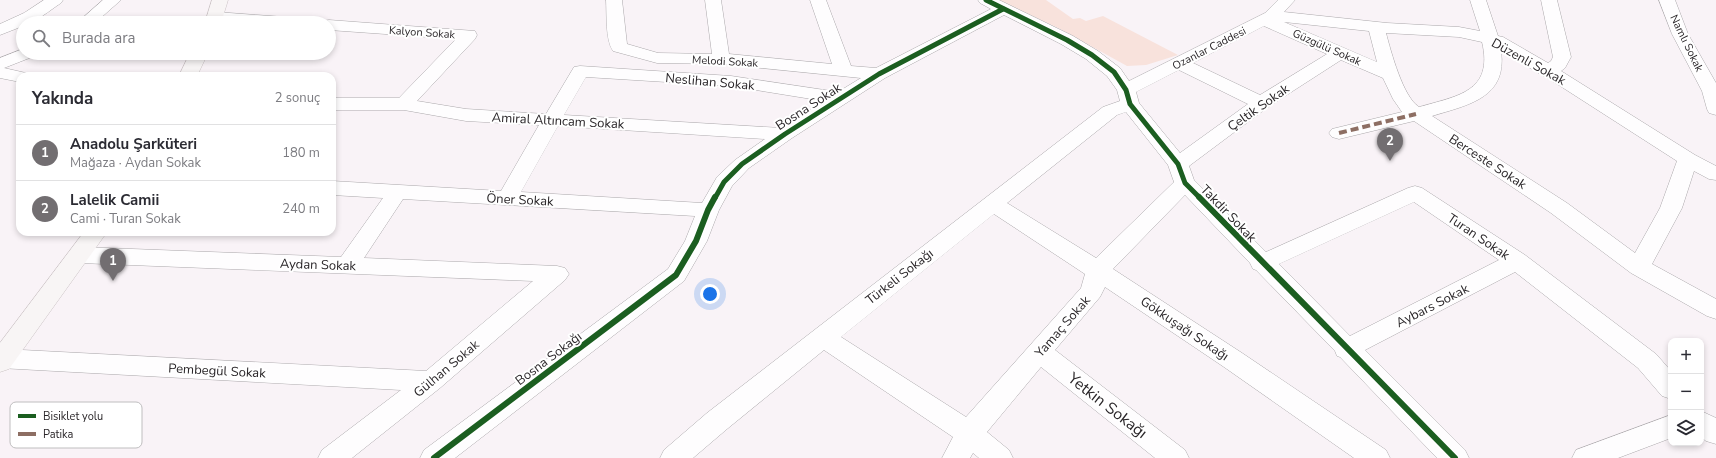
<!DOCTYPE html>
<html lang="tr">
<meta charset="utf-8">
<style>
body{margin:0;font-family:"Nunito Sans",sans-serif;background:#f2f2f3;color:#2b2b33}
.controls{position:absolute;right:12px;bottom:12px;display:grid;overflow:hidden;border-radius:8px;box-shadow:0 2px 6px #0003}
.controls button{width:36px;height:36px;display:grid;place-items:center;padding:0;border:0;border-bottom:1px solid #e1e1e2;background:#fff;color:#2b2b33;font:20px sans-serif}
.you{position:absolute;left:710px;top:294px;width:14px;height:14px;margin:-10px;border:3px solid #fff;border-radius:50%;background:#1a73e8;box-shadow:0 0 0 6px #1a73e833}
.badge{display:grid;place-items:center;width:26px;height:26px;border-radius:50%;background:#726e71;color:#fff;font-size:13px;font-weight:700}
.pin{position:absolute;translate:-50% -33px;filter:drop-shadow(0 1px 2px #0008)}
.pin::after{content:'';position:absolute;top:21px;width:14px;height:12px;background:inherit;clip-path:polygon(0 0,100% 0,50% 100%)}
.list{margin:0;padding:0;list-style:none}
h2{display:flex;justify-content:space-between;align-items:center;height:52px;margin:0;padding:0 16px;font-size:17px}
h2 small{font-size:13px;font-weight:400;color:#7c7c81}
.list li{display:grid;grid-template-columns:26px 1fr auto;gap:12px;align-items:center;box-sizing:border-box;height:56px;padding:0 16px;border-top:1px solid #e1e1e2}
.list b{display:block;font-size:15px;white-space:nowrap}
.list p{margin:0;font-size:13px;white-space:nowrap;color:#7c7c81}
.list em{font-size:13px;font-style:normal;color:#7c7c81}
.icon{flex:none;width:22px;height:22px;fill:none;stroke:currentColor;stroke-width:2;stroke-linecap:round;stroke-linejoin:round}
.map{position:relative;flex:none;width:1716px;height:458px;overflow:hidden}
.search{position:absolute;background:#fff;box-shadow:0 2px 6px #0003;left:16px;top:16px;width:320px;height:44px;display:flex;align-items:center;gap:10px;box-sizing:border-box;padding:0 14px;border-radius:22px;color:#7c7c81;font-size:15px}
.panel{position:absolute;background:#fff;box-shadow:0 2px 6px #0003;left:16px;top:72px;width:320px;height:164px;border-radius:12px}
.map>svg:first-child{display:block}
.green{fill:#f8e2dc}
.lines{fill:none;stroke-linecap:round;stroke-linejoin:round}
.minor-casing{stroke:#aba8ab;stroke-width:1}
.major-casing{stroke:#cac2c4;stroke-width:1}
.minor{fill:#fefdfe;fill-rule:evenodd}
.major{fill:#f8f5f5;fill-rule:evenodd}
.quiet{stroke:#8d6e63;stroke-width:4;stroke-dasharray:8 4;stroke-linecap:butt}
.cycleway-far1-casing{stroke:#fff;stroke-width:7}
.cycleway-casing{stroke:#fff;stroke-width:9}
.cycleway-far1{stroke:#1b5e20;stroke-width:5}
.cycleway{stroke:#1b5e20;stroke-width:6}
.labels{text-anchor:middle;stroke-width:4;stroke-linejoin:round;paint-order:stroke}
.far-street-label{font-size:11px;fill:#2a2629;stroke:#fff}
.street-label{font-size:13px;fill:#2a2629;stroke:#fff}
.near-street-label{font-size:16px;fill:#2a2629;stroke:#fff}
.key{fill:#fff;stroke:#bfbebf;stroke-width:1}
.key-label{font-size:11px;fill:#2a2629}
</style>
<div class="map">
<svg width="1716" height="458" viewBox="0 0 1716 458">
<rect width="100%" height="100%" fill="#f9f3f7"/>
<!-- green -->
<path class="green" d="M 998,0 L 1046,0 L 1073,19 L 1080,18 L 1086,21 L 1103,16 L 1178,55 L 1146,65 L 1127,66 L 1060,29 Z"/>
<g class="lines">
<defs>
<g id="minor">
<path d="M 44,0 L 63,0 L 61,3 C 50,10 36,23 23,23 L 23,26 L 0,35 L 0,24 L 24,13 Z"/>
<path d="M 103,0 L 121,0 L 95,23 L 77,23 Z"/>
<path d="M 606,0 L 622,0 L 627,44 L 658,53 L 712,54 L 705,0 L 721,0 L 729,54 L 832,64 L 810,0 L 826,0 L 851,66 L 876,68 L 991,9 L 980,3 L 978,0 L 999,0 L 1073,36 L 1098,51 L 1120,68 L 1129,81 L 1265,13 L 1278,0 L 1295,0 L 1284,12 L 1387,23 L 1459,27 L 1480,31 L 1470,0 L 1486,0 L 1498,36 L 1503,37 L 1548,63 L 1551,61 L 1553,57 L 1541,0 L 1557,0 L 1571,57 L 1565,68 L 1561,71 L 1695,155 L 1716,166 L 1716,180 L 1709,179 L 1694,171 L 1682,208 L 1652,264 L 1716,299 L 1716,319 L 1707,316 L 1631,273 L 1551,213 L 1414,121 L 1339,139 L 1332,137 L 1329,133 L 1332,129 L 1402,112 L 1393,99 L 1383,78 L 1341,60 L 1268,107 L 1189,166 L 1194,180 L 1266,252 L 1408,188 L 1415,186 L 1422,188 L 1525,255 L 1656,354 L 1671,371 L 1671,399 L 1662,396 L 1638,368 L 1515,272 L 1365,350 L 1465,450 L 1469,458 L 1437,458 L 1340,357 L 1337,356 L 1335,351 L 1256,270 L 1253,269 L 1250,263 L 1185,195 L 1113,269 L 1242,353 L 1386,450 L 1390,458 L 1354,458 L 1224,367 L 1105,287 L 1100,297 L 1055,350 L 1185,450 L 1189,458 L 1155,458 L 1041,367 L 987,432 L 1009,450 L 1013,458 L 979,458 L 973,453 L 970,458 L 942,458 L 953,437 L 824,350 L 727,429 L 693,458 L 660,458 L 664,450 L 707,413 L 1103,107 L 1120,101 L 1117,90 L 1107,76 L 1086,59 L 1061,44 L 1004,15 L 885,78 L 792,138 L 749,168 L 732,186 L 719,210 L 707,241 L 684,281 L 455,458 L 420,458 L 424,450 L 668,269 L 685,241 L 695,216 L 403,199 L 364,258 L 557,266 L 565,268 L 569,274 L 565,280 L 440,388 L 352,458 L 318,458 L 322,450 L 401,390 L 0,368 L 0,350 L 3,349 L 426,371 L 533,281 L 80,263 L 72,261 L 69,255 L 72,249 L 80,247 L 341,257 L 383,198 L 332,195 L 332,181 L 501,191 L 539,125 L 466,121 L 404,110 L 332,110 L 332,98 L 399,98 L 456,39 L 329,30 L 329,23 L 322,23 L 323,21 L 329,20 L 475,31 L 477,35 L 475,39 L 417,101 L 466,109 L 546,114 L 574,67 L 580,66 L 731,76 L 838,92 L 861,78 L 721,64 L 657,63 L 613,51 C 605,39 607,14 606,0 ZM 1284,22 L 1369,31 L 1377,62 ZM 1264,26 L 1327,54 L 1260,95 L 1193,63 ZM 1386,33 L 1459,37 L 1482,42 C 1494,92 1457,96 1419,107 C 1403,97 1391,52 1386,33 ZM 1501,51 L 1554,82 L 1677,161 L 1660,208 L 1635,253 L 1567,203 L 1432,116 C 1468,105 1508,98 1501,51 ZM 1179,70 L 1248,104 L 1180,153 L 1139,103 L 1136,92 ZM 586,77 L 731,86 L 824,101 L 781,128 L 564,115 ZM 1126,112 L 1168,165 L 1174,182 L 1096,258 L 1007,203 L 1117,115 ZM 558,126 L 765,139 L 735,160 L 717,177 L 702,203 L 521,192 ZM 1414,202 L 1499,260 L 1350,336 L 1279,264 ZM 994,214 L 1085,274 L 1081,288 L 966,417 L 841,337 Z"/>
<path d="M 1659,0 L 1675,0 L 1688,34 L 1716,83 L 1716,115 L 1709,113 L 1707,109 L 1702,91 L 1672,34 Z"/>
<path d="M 216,12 L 297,18 L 303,19 L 305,23 L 230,23 L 210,21 L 208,17 L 210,13 Z"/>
<path d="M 23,49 L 23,53 L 35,53 L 32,57 L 4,68 L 26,73 L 28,76 L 20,76 L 20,82 L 0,78 L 0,58 Z"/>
<path d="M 1701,411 L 1716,418 L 1716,444 L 1706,441 L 1701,437 Z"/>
<path d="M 1671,415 L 1671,438 L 1618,458 L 1572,458 L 1576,450 Z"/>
</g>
<g id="major">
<path d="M 212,0 L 228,0 L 221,23 L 205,23 Z"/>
<path d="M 190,53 L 208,53 L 197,76 L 179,76 Z"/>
<path d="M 84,232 L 107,232 L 9,369 L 0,372 L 0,343 Z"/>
</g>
</defs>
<!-- minor casing -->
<use href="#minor" class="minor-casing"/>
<!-- major casing -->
<use href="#major" class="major-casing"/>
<!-- minor -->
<use href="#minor" class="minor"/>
<!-- major -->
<use href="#major" class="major"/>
<!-- quiet -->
<path class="quiet" d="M 1339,133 L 1416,114"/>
<defs>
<g id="cycleway-far1">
<path d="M 986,0 L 1067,40 L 1092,55 L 1114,72 L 1126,90 L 1130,104 L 1178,164 L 1185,183 L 1200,198"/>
<path d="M 715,198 L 724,182 L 742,164 L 785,134 L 879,74 L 1003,9"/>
</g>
<g id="cycleway">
<path d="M 1199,197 L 1455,458"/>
<path d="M 434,458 L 676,275 L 696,241 L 708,210 L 715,197"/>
</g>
</defs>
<!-- cycleway-far1 casing -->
<use href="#cycleway-far1" class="cycleway-far1-casing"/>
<!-- cycleway casing -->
<use href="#cycleway" class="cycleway-casing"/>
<!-- cycleway-far1 -->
<use href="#cycleway-far1" class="cycleway-far1"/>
<!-- cycleway -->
<use href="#cycleway" class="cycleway"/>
</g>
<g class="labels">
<!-- far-street labels -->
<g class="far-street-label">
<text transform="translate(422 32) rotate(4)" y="4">Kalyon Sokak</text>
<text transform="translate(1687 43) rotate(64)" y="4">Namlı Sokak</text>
<text transform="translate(1327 47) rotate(24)" y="4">Güzgülü Sokak</text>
<text transform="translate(1209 48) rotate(-27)" y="4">Ozanlar Caddesi</text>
<text transform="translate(725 61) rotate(3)" y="4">Melodi Sokak</text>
</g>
<!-- street labels -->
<g class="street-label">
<text transform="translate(1529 61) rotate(29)" y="5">Düzenli Sokak</text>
<text transform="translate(710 81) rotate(5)" y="5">Neslihan Sokak</text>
<text transform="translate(808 106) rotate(-33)" y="5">Bosna Sokak</text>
<text transform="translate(1258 107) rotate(-35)" y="5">Çeltik Sokak</text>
<text transform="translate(558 120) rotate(3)" y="5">Amiral Altıncam Sokak</text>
<text transform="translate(1488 161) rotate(33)" y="5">Berceste Sokak</text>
<text transform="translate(520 199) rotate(3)" y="5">Öner Sokak</text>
<text transform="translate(1229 213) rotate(46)" y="5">Takdir Sokak</text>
<text transform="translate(1479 236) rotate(34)" y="5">Turan Sokak</text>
<text transform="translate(318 264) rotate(2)" y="5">Aydan Sokak</text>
<text transform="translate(899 276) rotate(-38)" y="5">Türkeli Sokağı</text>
<text transform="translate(1432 305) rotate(-27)" y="5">Aybars Sokak</text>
<text transform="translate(1062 326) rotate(-49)" y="5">Yamaç Sokak</text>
<text transform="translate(1185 328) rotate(34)" y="5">Gökkuşağı Sokağı</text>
<text transform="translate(548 358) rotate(-37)" y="5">Bosna Sokağı</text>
<text transform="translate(446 368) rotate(-40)" y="5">Gülhan Sokak</text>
<text transform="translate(217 370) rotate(3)" y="5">Pembegül Sokak</text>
</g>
<!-- near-street labels -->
<g class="near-street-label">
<text transform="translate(1108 405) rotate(38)" y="6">Yetkin Sokağı</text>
</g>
</g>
<!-- legend -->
<rect x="10" y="402" width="132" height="46" rx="6" class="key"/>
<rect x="18" y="414" width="18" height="4" fill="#1b5e20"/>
<rect x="18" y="432" width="18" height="4" fill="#8d6e63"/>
<g class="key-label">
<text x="43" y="420">Bisiklet yolu</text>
<text x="43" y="438">Patika</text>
</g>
</svg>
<div class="controls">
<button>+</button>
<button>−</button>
<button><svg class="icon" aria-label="layers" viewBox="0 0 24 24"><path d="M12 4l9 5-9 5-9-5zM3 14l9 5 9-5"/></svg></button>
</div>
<div class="you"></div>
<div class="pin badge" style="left:113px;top:281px">1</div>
<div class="pin badge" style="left:1390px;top:161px">2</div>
<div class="search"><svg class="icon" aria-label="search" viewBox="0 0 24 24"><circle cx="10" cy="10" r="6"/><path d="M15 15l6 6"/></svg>Burada ara</div>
<section class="panel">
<h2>Yakında<small>2 sonuç</small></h2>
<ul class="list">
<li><span class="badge">1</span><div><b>Anadolu Şarküteri</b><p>Mağaza · Aydan Sokak</p></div><em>180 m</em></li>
<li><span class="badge">2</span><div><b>Lalelik Camii</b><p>Cami · Turan Sokak</p></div><em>240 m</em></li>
</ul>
</section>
</div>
